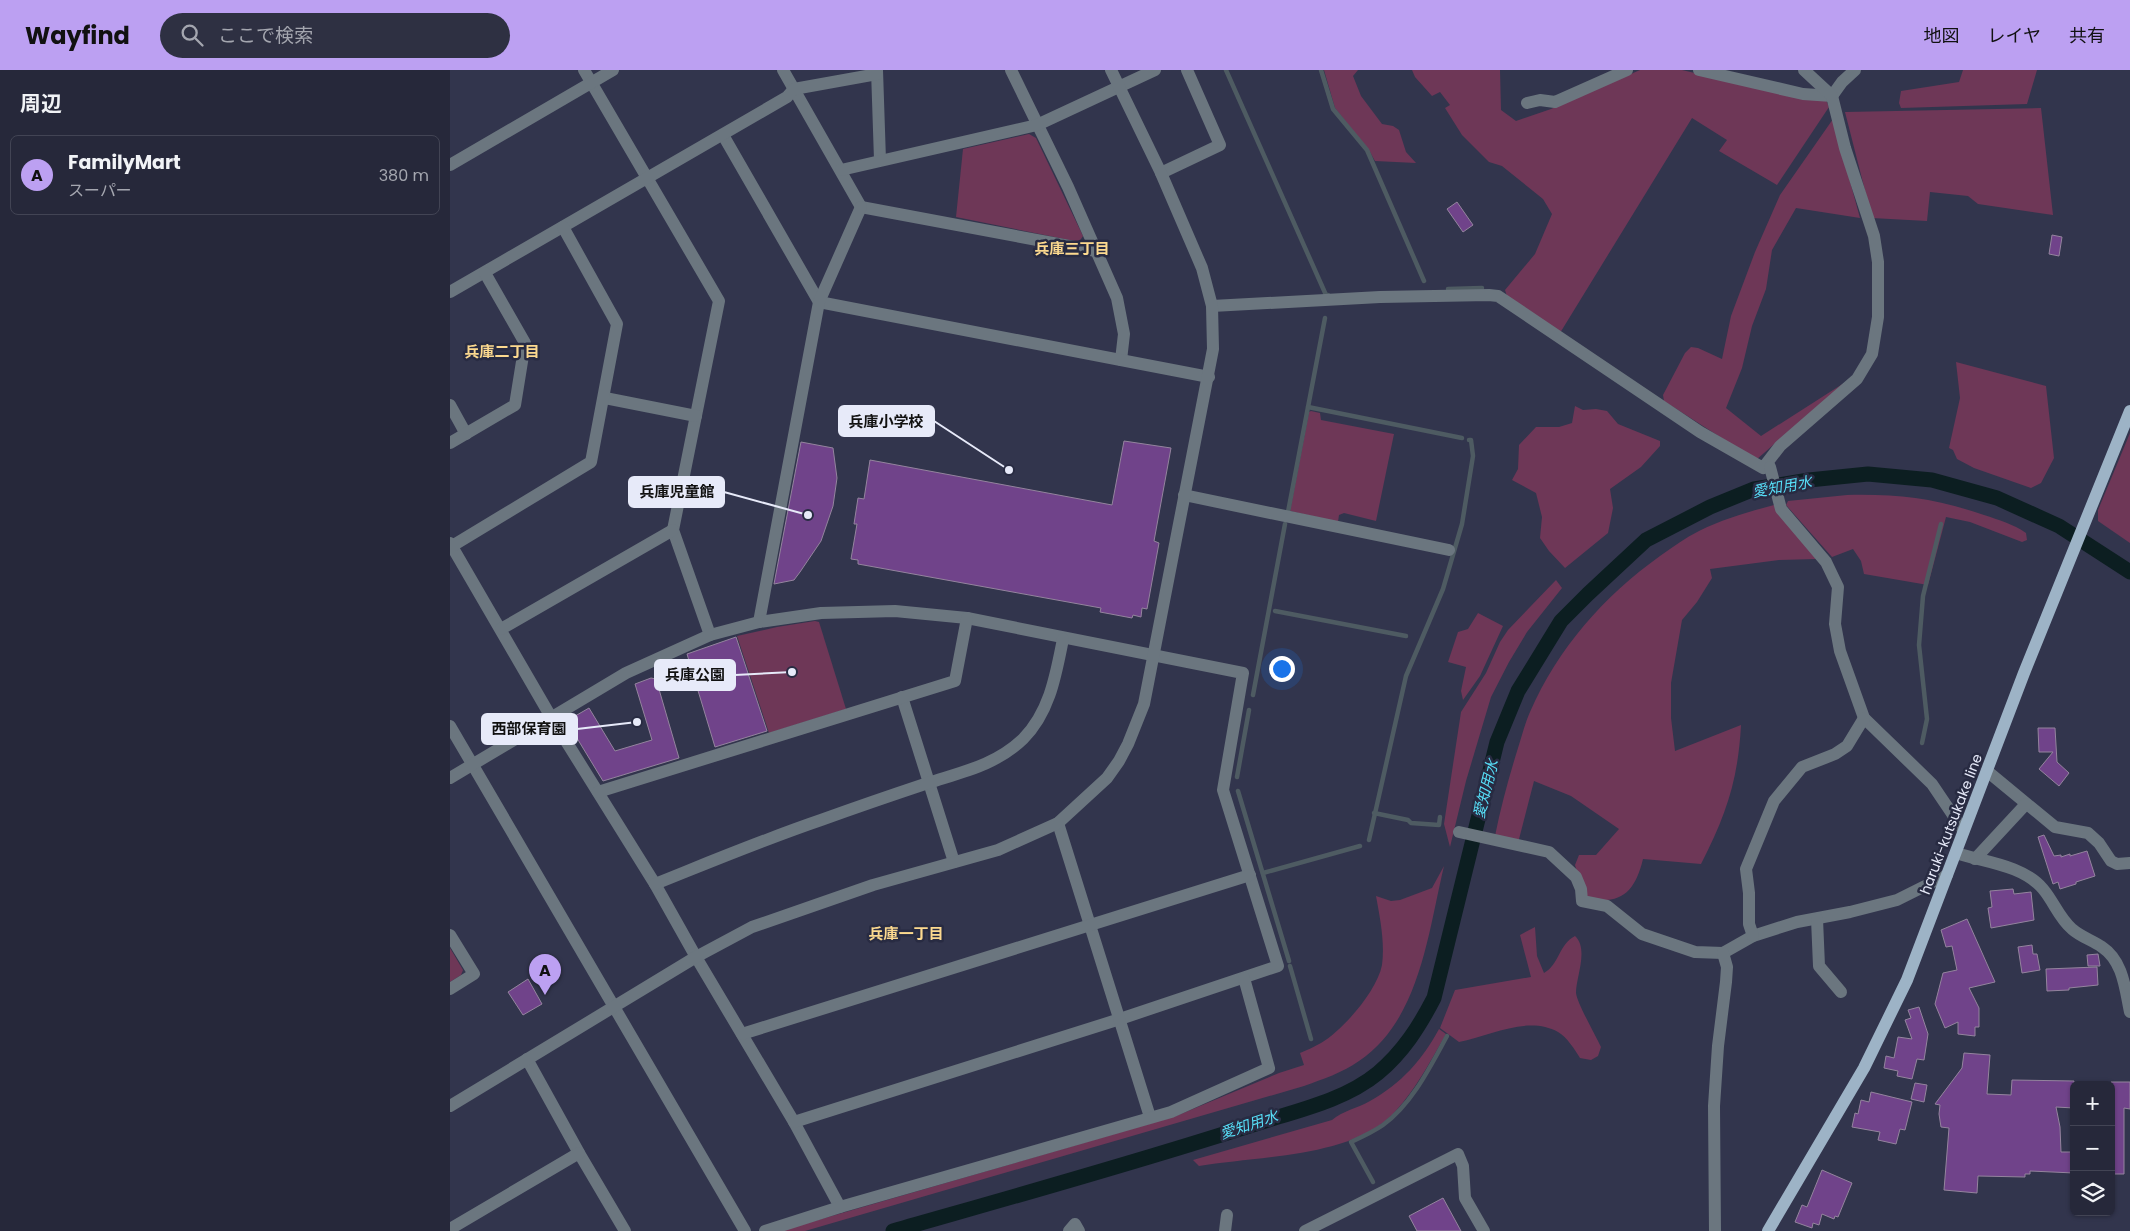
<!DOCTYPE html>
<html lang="ja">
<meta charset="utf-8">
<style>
body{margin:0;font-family:Poppins,"Noto Sans JP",sans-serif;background:#2e3042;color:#f1f3f6}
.controls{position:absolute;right:15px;bottom:15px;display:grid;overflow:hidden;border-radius:8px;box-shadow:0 1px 4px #0004}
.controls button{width:45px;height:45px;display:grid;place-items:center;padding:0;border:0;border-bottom:1px solid #424454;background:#26283a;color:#f1f3f6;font:25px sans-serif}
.you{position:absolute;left:831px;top:598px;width:18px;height:18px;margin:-12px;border:4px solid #fff;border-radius:50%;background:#1a73e8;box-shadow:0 0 0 8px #1a73e833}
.badge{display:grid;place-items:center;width:32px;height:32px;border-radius:50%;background:#bca0f2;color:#111;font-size:16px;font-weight:700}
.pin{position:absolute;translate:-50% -41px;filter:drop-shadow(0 1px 2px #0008)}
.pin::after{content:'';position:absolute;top:26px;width:18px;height:15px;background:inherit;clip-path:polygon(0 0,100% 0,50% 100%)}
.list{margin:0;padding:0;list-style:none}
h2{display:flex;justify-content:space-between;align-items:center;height:65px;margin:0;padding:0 20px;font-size:21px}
h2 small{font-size:16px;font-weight:400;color:#a4a6af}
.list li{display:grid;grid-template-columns:32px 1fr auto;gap:15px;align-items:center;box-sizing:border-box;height:80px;margin:0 10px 10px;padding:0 10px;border:1px solid #424454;border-radius:8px}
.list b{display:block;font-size:19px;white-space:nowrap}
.list p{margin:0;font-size:16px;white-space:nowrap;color:#a4a6af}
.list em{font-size:16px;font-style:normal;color:#a4a6af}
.icon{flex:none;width:28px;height:28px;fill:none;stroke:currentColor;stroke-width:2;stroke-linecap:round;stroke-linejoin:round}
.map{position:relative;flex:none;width:1680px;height:1161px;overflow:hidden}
header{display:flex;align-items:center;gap:30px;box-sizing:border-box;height:70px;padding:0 25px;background:#bca0f2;color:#111}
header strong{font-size:24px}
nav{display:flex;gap:28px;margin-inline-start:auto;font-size:18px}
.search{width:350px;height:45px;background:#2e3042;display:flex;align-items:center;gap:12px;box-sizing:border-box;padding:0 18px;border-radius:28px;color:#a4a6af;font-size:19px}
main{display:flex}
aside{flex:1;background:#26283a}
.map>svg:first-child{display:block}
.green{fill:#6e3757}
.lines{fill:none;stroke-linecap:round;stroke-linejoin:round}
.stream{stroke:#4e5b62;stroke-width:4.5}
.canal{stroke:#0c1e21;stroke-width:15}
.building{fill:#70438a;stroke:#94849e}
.minor{stroke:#6b767f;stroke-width:12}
.major{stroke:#9db3c6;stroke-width:12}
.labels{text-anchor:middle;stroke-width:5;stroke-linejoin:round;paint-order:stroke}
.street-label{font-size:14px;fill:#e7eaf9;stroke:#282b42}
.neighbourhood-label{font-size:15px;font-weight:bold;fill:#fcd98f;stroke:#282b42}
.water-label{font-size:15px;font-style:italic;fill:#57def7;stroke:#282b42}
.leader{fill:none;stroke:#e7eaf9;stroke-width:2}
.callout-dot{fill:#e7eaf9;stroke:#282b42;stroke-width:2}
.callout{fill:#e7eaf9;stroke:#e7eaf9;stroke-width:2}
.callout-label{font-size:15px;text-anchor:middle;font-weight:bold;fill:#111}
</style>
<header>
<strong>Wayfind</strong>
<div class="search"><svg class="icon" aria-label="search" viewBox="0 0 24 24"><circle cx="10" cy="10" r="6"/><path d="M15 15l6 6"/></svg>ここで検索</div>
<nav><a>地図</a><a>レイヤ</a><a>共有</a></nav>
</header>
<main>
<aside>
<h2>周辺<small></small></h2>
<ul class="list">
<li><span class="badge">A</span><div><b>FamilyMart</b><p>スーパー</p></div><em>380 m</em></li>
</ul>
</aside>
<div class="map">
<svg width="1680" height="1161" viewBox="0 0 1680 1161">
<rect width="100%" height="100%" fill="#32354d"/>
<!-- green -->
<g class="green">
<path d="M 874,0 L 908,0 L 903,6 L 911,26 L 932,54 L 943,56 L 949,60 L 956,82 L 966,93 L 925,91 L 920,82 L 885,38 Z"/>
<path d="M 962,0 L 1050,0 L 1051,40 L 1066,51 L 1101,39 L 1190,0 L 1232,0 L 1350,28 L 1376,30 L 1379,37 L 1327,115 L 1269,81 L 1277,70 L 1242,48 L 1110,263 L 1057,226 L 1055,220 L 1085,184 L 1102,144 L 1093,129 L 1052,96 L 1039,92 L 1012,65 L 995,38 L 1000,35 L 990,22 L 982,26 L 965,7 Z"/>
<path d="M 1513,0 L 1587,0 L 1577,34 L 1451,38 L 1449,33 L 1451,21 L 1509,12 Z"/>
<path d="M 1591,38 L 1603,145 L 1528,134 L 1518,126 L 1480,122 L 1477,151 L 1422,148 L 1395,42 Z"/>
<path d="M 1383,49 L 1410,148 L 1346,138 L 1322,180 L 1316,219 L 1302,256 L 1292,298 L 1276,338 L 1311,366 L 1394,313 L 1306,390 L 1214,331 L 1213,325 L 1235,283 L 1241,277 L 1248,278 L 1272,289 L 1281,246 L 1305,182 L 1330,125 Z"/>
<path d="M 579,64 L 586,68 L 633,166 L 629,172 L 506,147 L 513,79 Z"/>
<path d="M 1506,292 L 1596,316 L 1604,388 L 1591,413 L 1581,418 L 1524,398 L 1507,389 L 1503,380 L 1499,378 L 1510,328 Z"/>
<path d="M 1125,336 L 1133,340 L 1146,339 L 1157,341 L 1168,354 L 1210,371 L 1210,376 L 1191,397 L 1160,419 L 1163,438 L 1158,463 L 1115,498 L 1099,481 L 1090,468 L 1092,447 L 1086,423 L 1062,410 L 1068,399 L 1069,375 L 1086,357 L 1109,357 L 1122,353 Z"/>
<path d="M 861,341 L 870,343 L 871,350 L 944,364 L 926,451 L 894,443 L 889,445 L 888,452 L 840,441 L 859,342 Z"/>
<path d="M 1680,363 L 1680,473 L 1648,451 L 1648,440 Z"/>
<path d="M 1397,425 C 1449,424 1484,428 1534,445 C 1549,450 1563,454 1576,463 L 1577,470 L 1572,472 L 1520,452 L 1496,447 L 1478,515 L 1414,504 L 1411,491 L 1403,479 L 1382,487 L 1336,435 L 1338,431 Z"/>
<path d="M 1324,435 L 1366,489 L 1329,490 L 1260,499 L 1262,508 L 1247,532 L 1232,550 L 1221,613 L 1221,648 L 1225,681 L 1291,655 C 1288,711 1276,745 1251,794 L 1193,789 C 1185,822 1171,836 1135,828 L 1125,795 L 1129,785 L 1146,785 L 1169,759 L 1121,726 L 1084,711 L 1068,773 L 1045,766 C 1051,736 1059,707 1068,678 C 1072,666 1075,653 1080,642 C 1108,578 1154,526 1210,486 C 1223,477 1235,468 1249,461 C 1273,449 1298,442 1324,435 Z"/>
<path d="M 1106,510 L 1112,518 L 1077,562 L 1059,592 L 1041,627 L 1016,711 L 1000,777 L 994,754 L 1011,642 L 1036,603 L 1050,572 L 1058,560 Z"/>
<path d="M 1028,543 L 1053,556 L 1030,606 L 1013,630 L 1011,621 L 1016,597 L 998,592 L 1008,562 L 1018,559 Z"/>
<path d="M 365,551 L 369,552 L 396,639 L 319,663 L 287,566 L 327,557 Z"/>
<path d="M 994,796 C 978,863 970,950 909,991 C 892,1003 873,1009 854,1016 L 355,1161 L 330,1161 L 726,1046 L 829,1003 L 854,995 L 850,983 C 857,980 864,977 871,973 C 893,960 927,921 932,895 C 935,872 930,848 926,826 L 941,831 L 950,830 L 982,818 Z"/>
<path d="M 1085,857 L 1087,886 L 1094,903 C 1109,895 1109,874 1125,866 C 1139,879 1126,907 1126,923 C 1127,933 1146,966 1151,977 L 1148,986 L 1141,990 L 1130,988 C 1125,980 1117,967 1108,962 C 1078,945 1040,966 1009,972 L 990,958 L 1005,920 L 1081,907 L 1070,865 Z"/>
<path d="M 0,878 L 13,900 L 11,905 L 0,912 Z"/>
<path d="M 989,959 L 996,964 C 980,992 959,1032 934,1052 C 890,1087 804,1087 749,1096 L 743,1090 L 882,1050 C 892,1041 908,1038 920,1031 C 951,1014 973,989 989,959 Z"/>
</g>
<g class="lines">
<!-- stream -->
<g class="stream">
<path d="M 776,0 L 876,225 L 878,225"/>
<path d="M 871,0 L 883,39 L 917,80 L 974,211"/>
<path d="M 998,219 L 1032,218"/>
<path d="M 858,337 L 1012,368"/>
<path d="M 838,442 L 875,248"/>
<path d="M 825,541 L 956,566"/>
<path d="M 803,625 L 835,454"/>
<path d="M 1472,673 L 1477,649 L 1469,575 L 1473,526 L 1491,454"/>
<path d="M 787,707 L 799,640"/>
<path d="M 788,721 L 839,891"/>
<path d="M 924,743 L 958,750 L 961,753 L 989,755 L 990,747"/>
<path d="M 919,770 L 956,606 L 993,519 L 1012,454 L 1023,386 L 1021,370 L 1019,370"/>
<path d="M 813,803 L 910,776"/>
<path d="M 840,896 L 861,969"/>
<path d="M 923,1112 L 901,1072 C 912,1067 923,1062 933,1055 C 962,1034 980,997 997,966"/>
</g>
<!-- canal -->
<path class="canal" d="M 443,1161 C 562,1127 681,1094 799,1056 C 841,1042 893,1032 928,1003 C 953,982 969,957 984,928 L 1047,672 L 1068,621 L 1111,551 L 1138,524 L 1196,470 L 1260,437 L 1304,419 L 1359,410 L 1418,404 L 1482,410 L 1547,428 L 1609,456 L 1680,502"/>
</g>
<!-- building -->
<g class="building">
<path d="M 1007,132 L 1023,155 L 1013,162 L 997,139 Z"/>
<path d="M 1602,165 L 1612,167 L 1609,186 L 1599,184 Z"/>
<path d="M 674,371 L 721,378 L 704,471 L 709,473 L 697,539 L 692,538 L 691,547 L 683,545 L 682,548 L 650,542 L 651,538 L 408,494 L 408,490 L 401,489 L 407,454 L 404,454 L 408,428 L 414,429 L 420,390 L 662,435 Z"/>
<path d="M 351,372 L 383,378 L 387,408 L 383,436 L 371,471 L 350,502 L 344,510 L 324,514 Z"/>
<path d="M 286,567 L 317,661 L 265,677 L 237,584 Z"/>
<path d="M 201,608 L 206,609 L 229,688 L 153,711 L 119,655 L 120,649 L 139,638 L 165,681 L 202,670 L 185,614 Z"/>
<path d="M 1588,658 L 1605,658 L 1607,692 L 1619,703 L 1609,716 L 1589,699 L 1603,682 L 1589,682 Z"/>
<path d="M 1594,765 L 1604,786 L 1611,785 L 1611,787 L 1620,784 L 1620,786 L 1637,781 L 1645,806 L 1626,812 L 1626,814 L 1610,819 L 1608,812 L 1603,814 L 1588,767 Z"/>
<path d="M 1563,819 L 1564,824 L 1581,822 L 1584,850 L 1541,858 L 1538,838 L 1542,837 L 1540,821 Z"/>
<path d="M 1517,849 L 1545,912 L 1519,918 L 1529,938 L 1529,957 L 1525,957 L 1525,966 L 1508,964 L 1508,952 L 1495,958 L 1485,934 L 1493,903 L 1507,900 L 1502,876 L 1496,877 L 1491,860 Z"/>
<path d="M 1582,875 L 1583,884 L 1587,884 L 1590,900 L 1572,903 L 1568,877 Z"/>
<path d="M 1648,884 L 1650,896 L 1638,896 L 1637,885 Z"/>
<path d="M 1647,897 L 1648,915 L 1619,918 L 1619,920 L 1597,921 L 1596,899 Z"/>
<path d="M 78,909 L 92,934 L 73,945 L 58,922 Z"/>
<path d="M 1469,937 L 1478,964 L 1474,990 L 1467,989 L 1462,1009 L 1447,1006 L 1448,1001 L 1434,998 L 1436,986 L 1444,988 L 1448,967 L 1462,969 L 1455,950 L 1461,948 L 1458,940 Z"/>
<path d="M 1514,983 L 1540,985 L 1537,1024 L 1561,1025 L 1562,1010 L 1624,1011 L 1624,1038 L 1606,1037 L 1610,1057 L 1611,1082 L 1624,1082 L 1624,1103 L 1580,1101 L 1580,1104 L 1575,1104 L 1575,1107 L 1528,1106 L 1527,1123 L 1494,1120 L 1499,1058 L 1491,1057 L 1489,1044 L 1490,1035 L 1485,1034 L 1512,998 Z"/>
<path d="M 1661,1012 L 1680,1012 L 1680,1039 L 1674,1038 L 1674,1104 L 1661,1104 Z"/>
<path d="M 1465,1013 L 1477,1015 L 1474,1032 L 1461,1029 Z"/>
<path d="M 1421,1022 L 1462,1032 L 1455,1060 L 1450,1059 L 1446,1074 L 1428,1070 L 1430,1062 L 1402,1057 L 1405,1043 L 1408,1044 L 1411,1030 L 1419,1032 Z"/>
<path d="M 1372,1100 L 1402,1113 L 1388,1147 L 1385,1146 L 1384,1149 L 1372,1144 L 1369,1155 L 1363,1153 L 1362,1158 L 1345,1152 L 1352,1135 L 1357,1137 Z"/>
<path d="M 993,1128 L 1011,1161 L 967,1161 L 959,1146 Z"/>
</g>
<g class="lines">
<!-- minor -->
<g class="minor">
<path d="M 134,0 L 269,231 L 223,460 L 260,565"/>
<path d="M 333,0 L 411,137"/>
<path d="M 427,0 L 430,90"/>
<path d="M 561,0 L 618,117 L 667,228 L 674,264 L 671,290"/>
<path d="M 1249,0 L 1353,24 L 1382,26"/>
<path d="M 1382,26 L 1392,12 L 1405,0"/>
<path d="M 1077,33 L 1090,30 L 1105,32 L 1177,0"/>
<path d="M 273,65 L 369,232 L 759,307"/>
<path d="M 0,95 L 163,0"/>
<path d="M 391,100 L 587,55 L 705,0"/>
<path d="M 711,103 L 770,75 L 737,0"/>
<path d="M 411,137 L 646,181"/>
<path d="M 0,222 L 337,27 L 344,19 L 427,4"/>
<path d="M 762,236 L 930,227 L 1039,225 L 1048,226 L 1250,362 L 1313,398 L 1330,376 L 1407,309 L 1422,284 L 1428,247 L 1428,192 L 1424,166 L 1395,78 L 1382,26 L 1354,0"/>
<path d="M 155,328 L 246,346"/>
<path d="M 0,335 L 16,364"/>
<path d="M 0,373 L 65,335 L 75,273 L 35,203"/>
<path d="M 1320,397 L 1331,439 L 1376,492 L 1388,517 L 1385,554 L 1390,581 L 1414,648 L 1482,714 L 1513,760"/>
<path d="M 734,425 L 999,480"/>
<path d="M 0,473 L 101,647 L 205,814 L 246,887 L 344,1052 L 390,1137"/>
<path d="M 2,476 L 141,392 L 167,254 L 113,157"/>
<path d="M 309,552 L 369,232 L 411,137"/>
<path d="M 51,559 L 223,460"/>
<path d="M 452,627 L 504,792"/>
<path d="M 0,656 L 295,1161"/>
<path d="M 1537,701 L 1605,757 L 1638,763 L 1649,773 L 1661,791 L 1667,794 L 1680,793"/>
<path d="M 0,708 L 176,603 L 260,565 L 309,552 L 371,543 L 445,541 L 517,548 L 793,603 L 773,720 L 828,896 L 670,949 L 344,1052"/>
<path d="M 148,722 L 505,611 L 517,548"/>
<path d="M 608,753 L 700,1047"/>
<path d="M 1009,762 L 1099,782 L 1126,807 L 1131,819 L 1132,831 L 1157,836 L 1192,864 L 1245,882 L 1273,883 L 1303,866 L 1347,852 L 1400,842 L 1447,830 L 1497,805"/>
<path d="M 1506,783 C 1534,792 1573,795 1593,819 C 1604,832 1609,848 1622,859 C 1631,867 1642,870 1652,877 C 1673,891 1675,918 1680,942"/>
<path d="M 1525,789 L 1576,734"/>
<path d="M 205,814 C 260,792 315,769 371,750 C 407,737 442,725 478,713 C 512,702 546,695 573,669 C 600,642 606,604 613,569"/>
<path d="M 1367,849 L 1369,896 L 1391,922"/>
<path d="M 0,865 L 24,904 L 0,919"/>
<path d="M 1303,866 L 1299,854 L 1299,823 L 1296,799 L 1324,731 L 1352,697 L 1385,684 L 1397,676 L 1414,648"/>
<path d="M 292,964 L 800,805"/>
<path d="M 77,989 L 129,1083 L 175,1161"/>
<path d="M 0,1036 L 246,887 L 302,857 L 423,815 L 548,780 L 608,753 L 657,708 L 669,691 L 678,674 L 694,634 L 763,279 L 762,236 L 752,198 L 711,103 L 661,0"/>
<path d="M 0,1159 L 129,1083"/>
<path d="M 315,1161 L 390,1137 L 721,1042 L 819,998 L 794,908"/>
<path d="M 619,1161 L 625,1154 L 629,1161"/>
<path d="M 775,1161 L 777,1145"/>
<path d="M 855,1161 L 1008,1084 L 1013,1096 L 1015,1128 L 1034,1161"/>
<path d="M 1265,1161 L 1264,1036 L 1268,976 L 1276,912 L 1277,897 L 1273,883"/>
</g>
<!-- major -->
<path class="major" d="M 1318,1161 L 1414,998 L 1457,910 L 1574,603 L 1680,341"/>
</g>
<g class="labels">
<!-- street labels -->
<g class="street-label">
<text transform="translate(1501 754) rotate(-69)" y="5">haruki-kutsukake line</text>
</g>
<!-- neighbourhood labels -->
<g class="neighbourhood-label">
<text x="622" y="184">兵庫三丁目</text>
<text x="52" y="287">兵庫二丁目</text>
<text x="456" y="869">兵庫一丁目</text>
</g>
<!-- water labels -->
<g class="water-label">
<text transform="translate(1332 417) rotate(-10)" y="5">愛知用水</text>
<text transform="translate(1036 719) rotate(-76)" y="5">愛知用水</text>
<text transform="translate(799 1055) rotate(-18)" y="5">愛知用水</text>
</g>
</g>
<!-- callouts -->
<path class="leader" d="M559 400L484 351M358 445L274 422M342 602L285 605M187 652L127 659"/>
<g class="callout-dot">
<circle cx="559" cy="400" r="5"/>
<circle cx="358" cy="445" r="5"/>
<circle cx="342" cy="602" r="5"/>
<circle cx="187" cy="652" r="5"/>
</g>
<g class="callout">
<rect x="389" y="336" width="95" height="30" rx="5"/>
<rect x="179" y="407" width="95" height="30" rx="5"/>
<rect x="205" y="590" width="80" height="30" rx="5"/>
<rect x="32" y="644" width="95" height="30" rx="5"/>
</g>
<g class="callout-label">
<text x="436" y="357">兵庫小学校</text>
<text x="227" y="427">兵庫児童館</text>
<text x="245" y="610">兵庫公園</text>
<text x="79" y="664">西部保育園</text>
</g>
</svg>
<div class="controls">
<button>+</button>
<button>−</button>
<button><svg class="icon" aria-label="layers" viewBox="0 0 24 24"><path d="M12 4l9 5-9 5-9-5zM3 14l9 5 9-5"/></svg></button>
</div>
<div class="you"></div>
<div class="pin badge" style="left:95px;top:925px">A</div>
</div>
</main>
